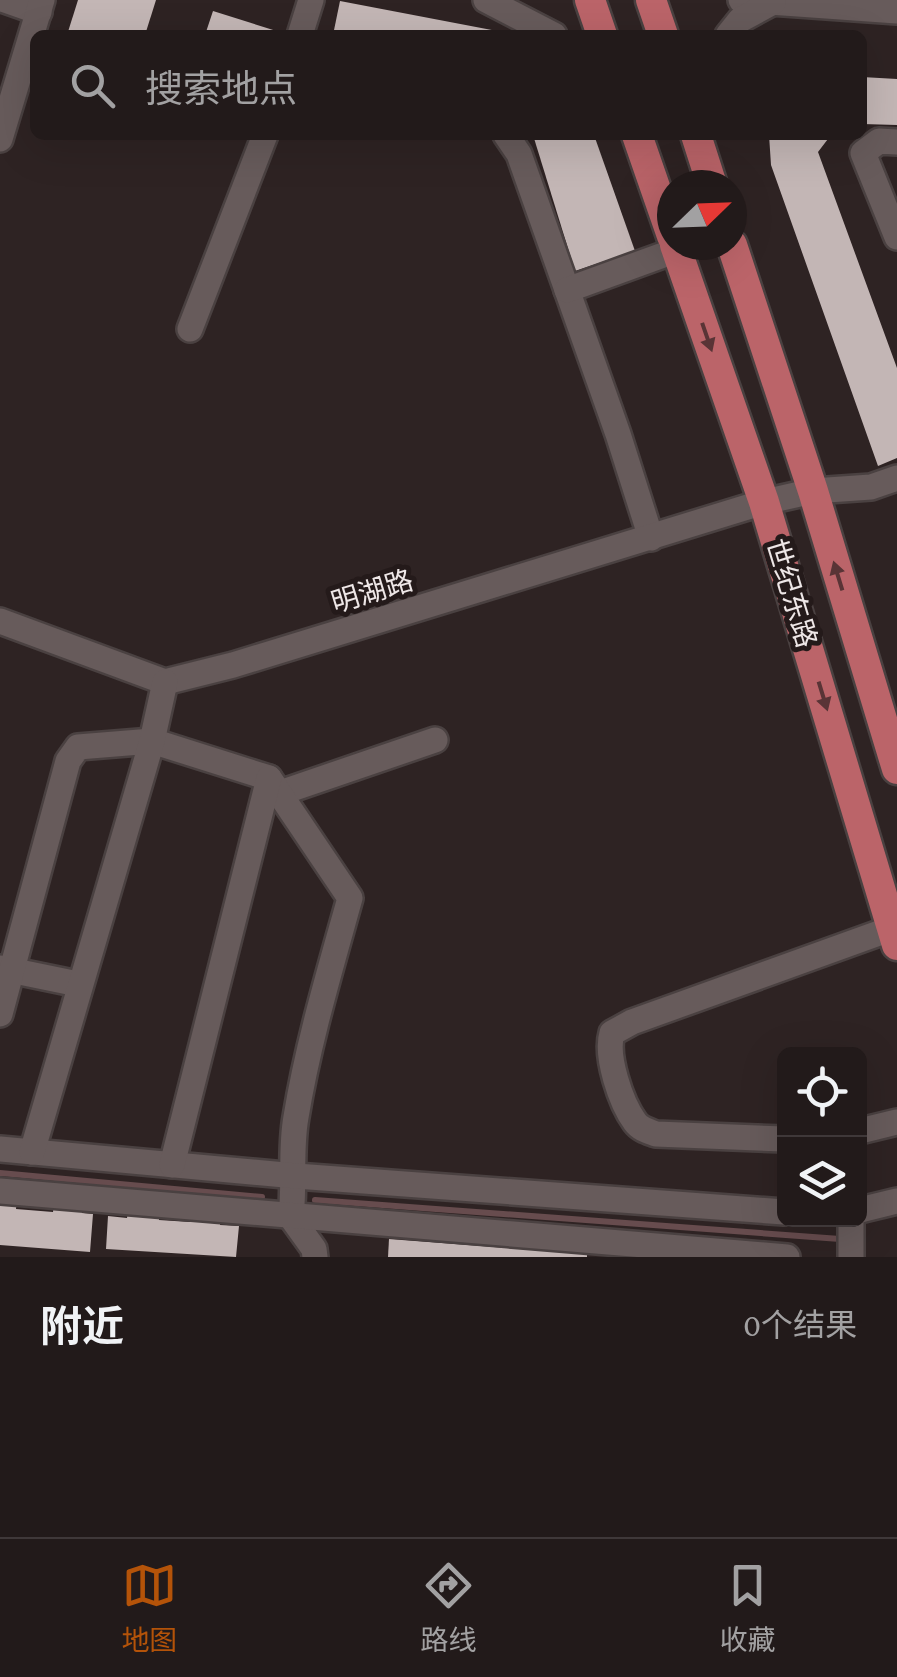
<!DOCTYPE html>
<html lang="zh">
<meta charset="utf-8">
<style>
body{margin:0;font-family:"Crimson Pro","Noto Sans SC",serif;background:#2a2323;color:#f1f3f6}
.controls{position:absolute;right:30px;bottom:30px;display:grid;overflow:hidden;border-radius:15px;box-shadow:0 10px 40px #0002}
.controls button{width:90px;height:90px;display:grid;place-items:center;padding:0;border:0;border-bottom:2px solid #3f3839;background:#221a1a;color:#f1f3f6;font:50px sans-serif}
.compass{position:absolute;left:657px;top:170px;width:90px;height:90px;border-radius:50%;background:#221a1a;box-shadow:0 10px 40px #0002;rotate:67deg}
.list{margin:0;padding:0;list-style:none}
h2{display:flex;justify-content:space-between;align-items:center;height:130px;margin:0;padding:0 40px;font-size:42px}
h2 small{font-size:32px;font-weight:400;color:#a2a1a2}
.icon{flex:none;width:55px;height:55px;fill:none;stroke:currentColor;stroke-width:2;stroke-linecap:round;stroke-linejoin:round}
.map{position:relative;flex:none;width:897px;height:1257px;overflow:hidden}
.search{position:absolute;background:#221a1a;box-shadow:0 10px 40px #0002;left:30px;right:30px;top:30px;height:110px;display:flex;align-items:center;gap:25px;box-sizing:border-box;padding:0 35px;border-radius:15px;color:#a2a1a2;font-size:38px}
.sheet{height:280px;background:#221a1a}
nav{display:flex;justify-content:space-around;align-items:center;box-sizing:border-box;height:140px;border-top:2px solid #3f3839;background:#221a1a;font-size:28px;color:#a2a1a2}
nav a{display:grid;justify-items:center;gap:5px}
nav .on{color:#b45309}
.map>svg:first-child{display:block}
.lines{fill:none;stroke-linecap:round;stroke-linejoin:round}
.stream{stroke:#674c4e;stroke-width:6}
.building{fill:#c3b6b5}
.minor-casing{stroke:#4a4141;stroke-width:30}
.major-casing{stroke:#4a4141;stroke-width:35}
.minor{stroke:#675b5b;stroke-width:25}
.major{stroke:#bb6469;stroke-width:30}
.oneway{fill:#593436}
.labels{text-anchor:middle;stroke-width:10;stroke-linejoin:round;paint-order:stroke}
.street-label{font-size:28px;fill:#eee7e7;stroke:#241a1a}
</style>
<div class="map">
<svg width="897" height="1257" viewBox="0 0 897 1257">
<rect width="100%" height="100%" fill="#2e2323"/>
<g class="lines">
<!-- stream -->
<g class="stream">
<path d="M 0,1173 L 262,1197"/>
<path d="M 315,1200 L 840,1239"/>
</g>
</g>
<!-- building -->
<g class="building">
<path d="M 78,0 L 156,0 L 145,35 L 67,35 Z"/>
<path d="M 340,1 L 497,31 L 503,35 L 333,35 Z"/>
<path d="M 213,11 L 286,34 L 286,35 L 205,35 Z"/>
<path d="M 862,77 L 897,79 L 897,125 L 862,124 Z"/>
<path d="M 533,135 L 594,135 L 635,251 L 575,271 Z"/>
<path d="M 769,135 L 831,135 L 818,152 L 897,368 L 897,458 L 878,466 L 771,165 Z"/>
<path d="M 0,1198 L 17,1199 L 16,1209 L 53,1212 L 54,1203 L 82,1206 L 82,1213 L 93,1214 L 90,1252 L 0,1245 Z"/>
<path d="M 128,1210 L 159,1213 L 159,1220 L 190,1222 L 190,1216 L 221,1218 L 220,1225 L 239,1226 L 236,1257 L 106,1249 L 108,1216 L 127,1218 Z"/>
<path d="M 389,1239 L 587,1254 L 587,1257 L 388,1257 Z"/>
</g>
<g class="lines">
<defs>
<g id="minor">
<path d="M 5,0 L 39,12"/>
<path d="M 486,0 L 554,35"/>
<path d="M 741,0 L 897,11"/>
<path d="M 300,35 L 311,0"/>
<path d="M 728,35 L 740,20 L 773,2"/>
<path d="M 506,135 L 519,154 L 618,434 L 651,538"/>
<path d="M 0,139 L 42,0"/>
<path d="M 897,142 L 879,141 L 863,153 L 897,237"/>
<path d="M 567,290 L 677,250"/>
<path d="M 190,329 L 265,135"/>
<path d="M 0,621 L 165,682 L 233,665 L 764,502 L 813,491 L 871,487 L 897,478"/>
<path d="M 280,793 L 435,740"/>
<path d="M 0,968 L 78,984"/>
<path d="M 0,1014 L 68,761 L 78,747 L 152,741 L 269,778 L 350,898 C 330,970 308,1043 296,1117 C 290,1150 295,1183 291,1217 L 314,1249 L 315,1257"/>
<path d="M 860,1131 L 897,1122"/>
<path d="M 784,1139 L 656,1134 C 648,1131 640,1129 635,1122 C 621,1103 605,1056 612,1033 L 632,1022 L 893,928"/>
<path d="M 0,1149 L 296,1176 L 784,1212"/>
<path d="M 32,1152 L 152,741 L 165,682"/>
<path d="M 172,1165 L 269,778"/>
<path d="M 0,1191 L 787,1257"/>
<path d="M 860,1210 L 897,1201"/>
<path d="M 851,1257 L 851,1220"/>
</g>
<g id="major">
<path d="M 590,0 L 602,35"/>
<path d="M 651,0 L 663,35"/>
<path d="M 637,135 L 672,236"/>
<path d="M 696,135 L 712,185"/>
<path d="M 675,245 L 764,502 L 897,945"/>
<path d="M 732,245 L 813,491 L 897,769"/>
</g>
</defs>
<!-- minor casing -->
<use href="#minor" class="minor-casing"/>
<!-- major casing -->
<use href="#major" class="major-casing"/>
<!-- minor -->
<use href="#minor" class="minor"/>
<!-- major -->
<use href="#major" class="major"/>
</g>
<!-- one-way arrows -->
<defs><path id="oneway-solid" d="M-6-.8H1V-3.2L6.5 0L1 3.2V.8H-6Z" transform="scale(2.5)"/></defs>
<g class="oneway">
<use href="#oneway-solid" transform="translate(707 337) rotate(71)"/>
<use href="#oneway-solid" transform="translate(838 576) rotate(-107)"/>
<use href="#oneway-solid" transform="translate(823 696) rotate(73)"/>
</g>
<g class="labels">
<!-- street labels -->
<g class="street-label">
<text transform="translate(372 591) rotate(-17)" y="10">明湖路</text>
<text transform="translate(792 593) rotate(73)" y="10">世纪东路</text>
</g>
</g>
</svg>
<div class="controls">
<button><svg class="icon" aria-label="locate" viewBox="0 0 24 24"><circle cx="12" cy="12" r="6"/><path d="M12 2v4M12 18v4M2 12h4M18 12h4"/></svg></button>
<button><svg class="icon" aria-label="layers" viewBox="0 0 24 24"><path d="M12 4l9 5-9 5-9-5zM3 14l9 5 9-5"/></svg></button>
</div>
<svg class="compass" viewBox="-18 -18 36 36"><path d="M0-13l5 13h-10z" fill="#e53935"/><path d="M0 13l5-13h-10z" fill="#a2a1a2"/></svg>
<div class="search"><svg class="icon" aria-label="search" viewBox="0 0 24 24"><circle cx="10" cy="10" r="6"/><path d="M15 15l6 6"/></svg>搜索地点</div>
</div>
<section class="sheet">
<h2>附近<small>0个结果</small></h2>
<ul class="list">
</ul>
</section>
<nav>
<a class="on"><svg class="icon" aria-label="map" viewBox="0 0 24 24"><path d="M3 6l6-2 6 2 6-2v14l-6 2-6-2-6 2zM9 4v14M15 6v14"/></svg>地图</a>
<a><svg class="icon" aria-label="directions" viewBox="0 0 24 24"><path d="M12 3l9 9-9 9-9-9zM9 14v-3h6M13 9l2 2-2 2"/></svg>路线</a>
<a><svg class="icon" aria-label="saved" viewBox="0 0 24 24"><path d="M7 4h10v16l-5-4-5 4z"/></svg>收藏</a>
</nav>
